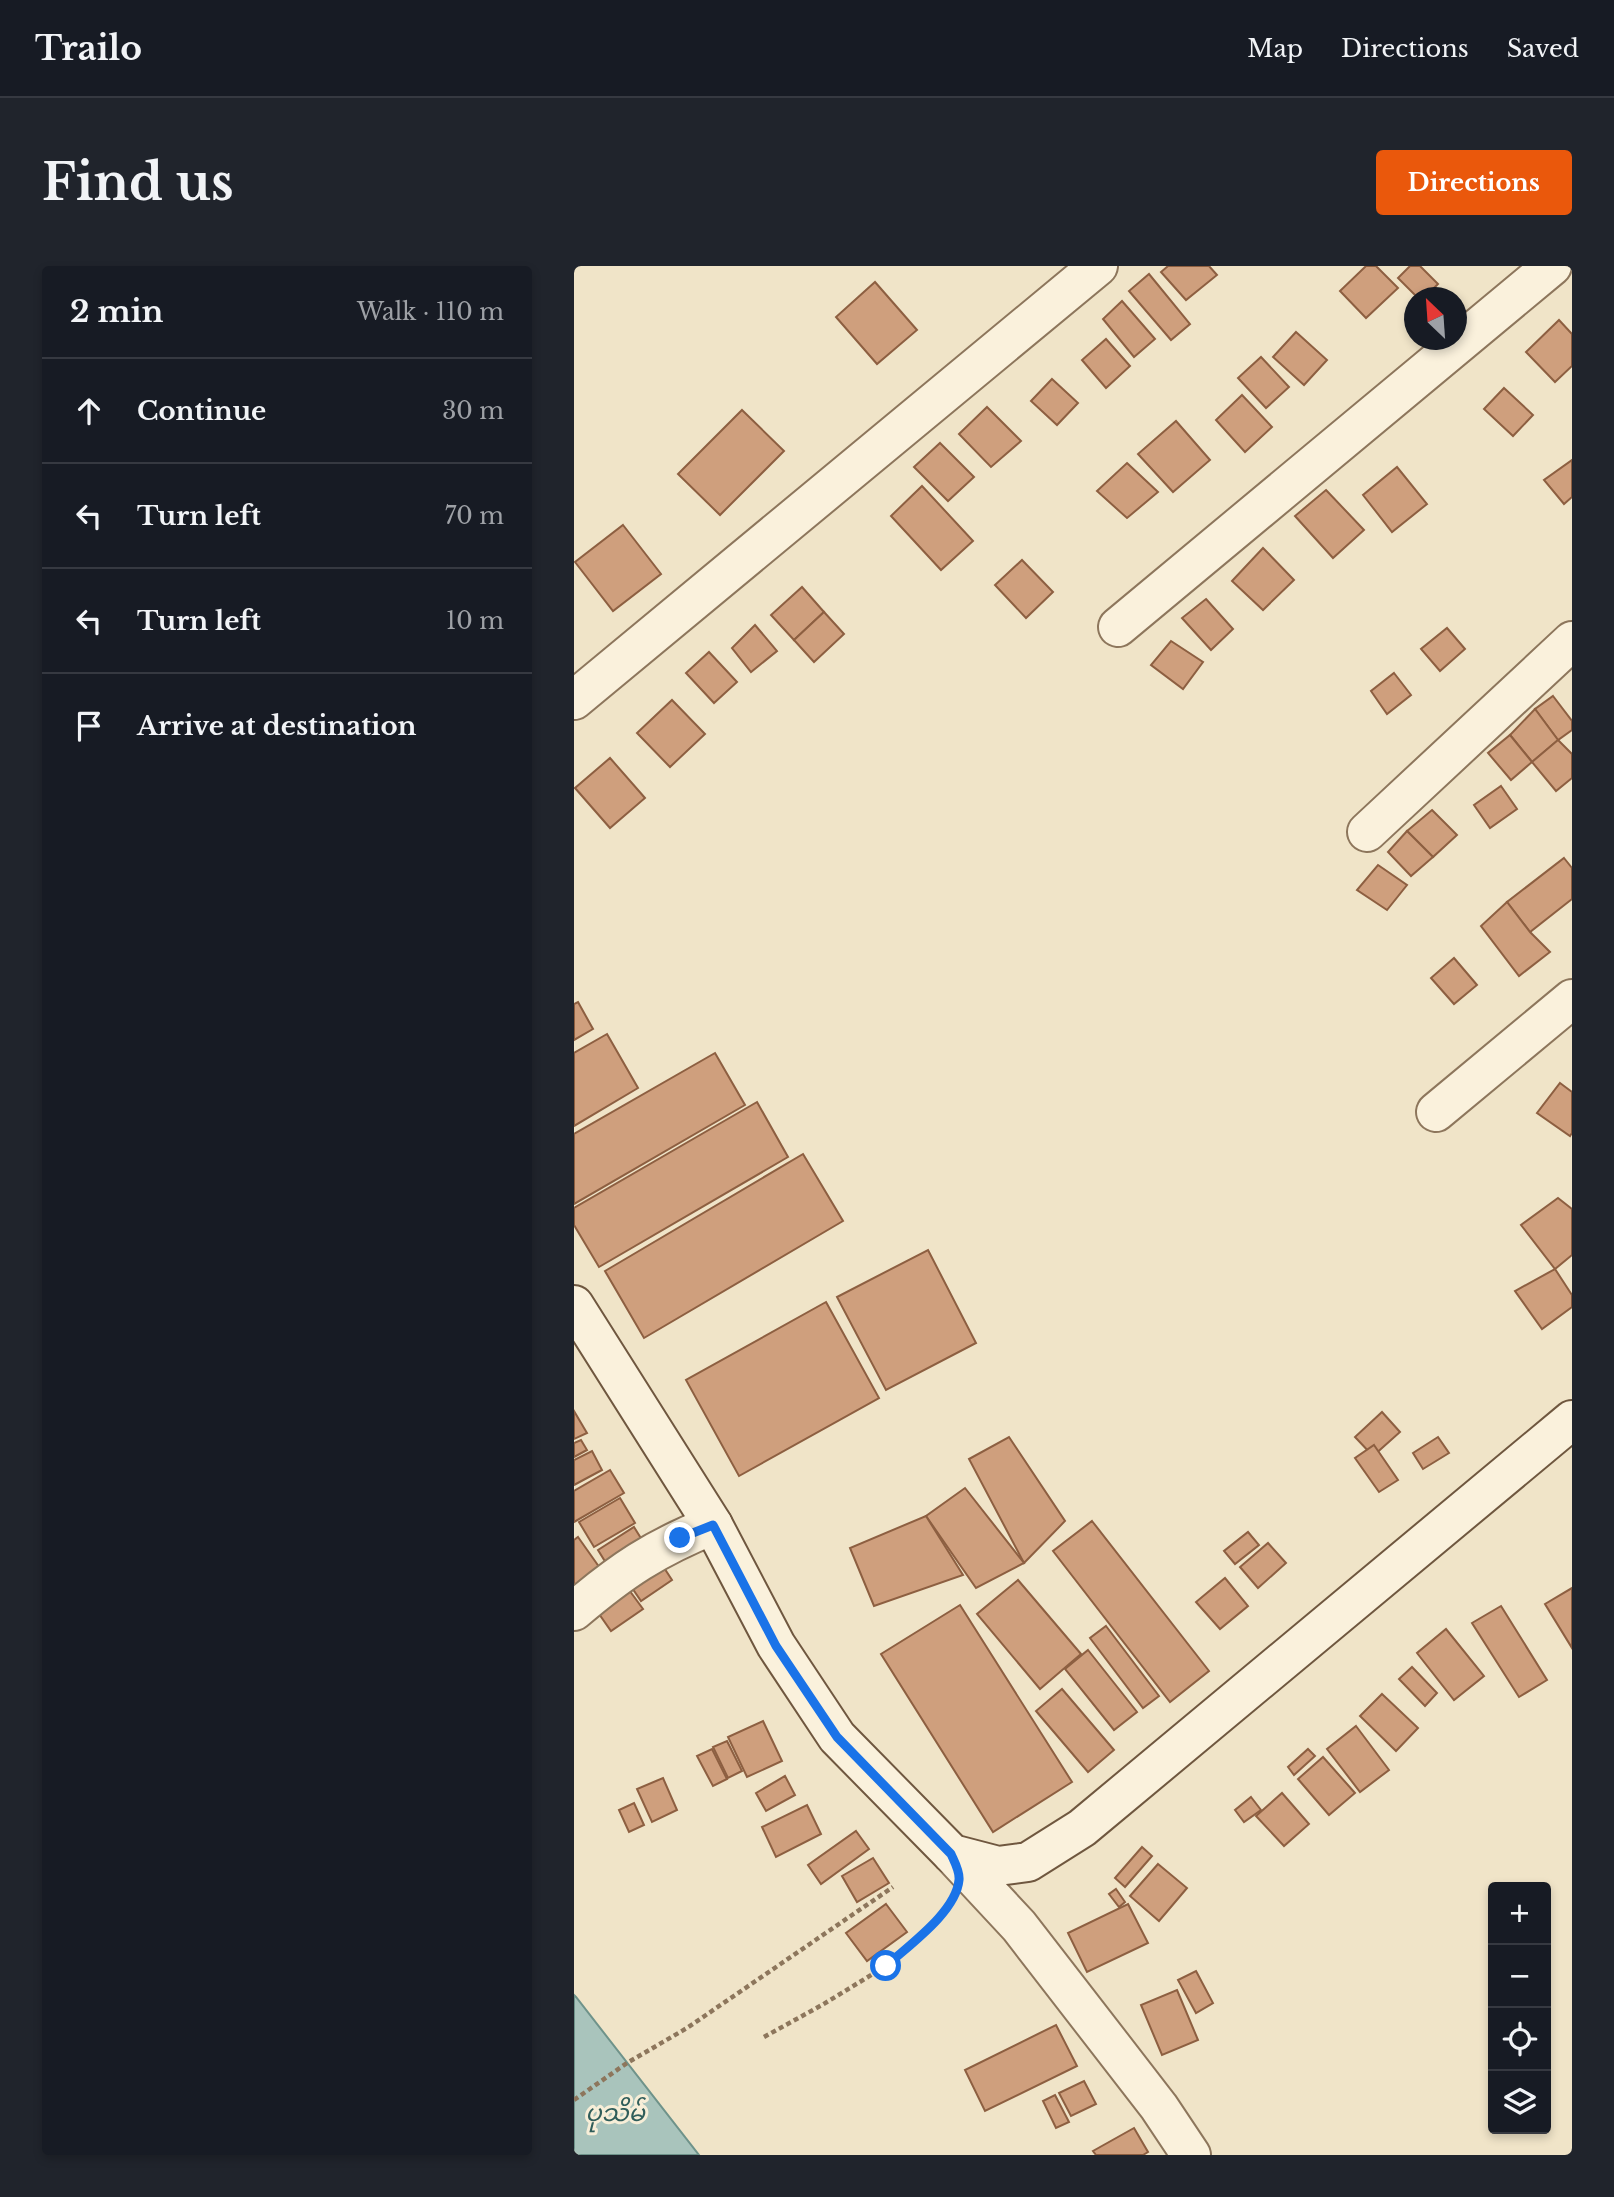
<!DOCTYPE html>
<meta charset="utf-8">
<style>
body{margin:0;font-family:"Libre Baskerville","Noto Sans Myanmar",serif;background:#20242c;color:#f1f3f6}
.controls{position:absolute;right:21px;bottom:21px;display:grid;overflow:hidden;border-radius:7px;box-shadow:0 4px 10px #0003}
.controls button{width:63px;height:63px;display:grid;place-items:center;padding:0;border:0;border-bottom:2px solid #363941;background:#171b24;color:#f1f3f6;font:35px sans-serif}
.compass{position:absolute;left:830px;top:21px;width:63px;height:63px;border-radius:50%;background:#171b24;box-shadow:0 4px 10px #0003;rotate:335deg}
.stop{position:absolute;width:21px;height:21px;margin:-16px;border:5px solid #1a73e8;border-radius:50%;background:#fff}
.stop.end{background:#1a73e8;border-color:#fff;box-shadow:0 2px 7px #0008}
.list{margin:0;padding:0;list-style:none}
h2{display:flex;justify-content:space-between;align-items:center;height:91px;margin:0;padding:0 28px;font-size:30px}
h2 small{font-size:23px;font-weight:400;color:#9ea1a6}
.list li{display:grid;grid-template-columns:46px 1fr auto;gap:21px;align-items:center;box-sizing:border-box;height:105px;padding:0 28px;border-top:2px solid #363941}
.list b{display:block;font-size:26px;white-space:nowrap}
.list em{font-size:23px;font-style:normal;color:#9ea1a6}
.icon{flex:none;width:38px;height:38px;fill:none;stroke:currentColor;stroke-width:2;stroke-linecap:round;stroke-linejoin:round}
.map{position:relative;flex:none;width:998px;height:1889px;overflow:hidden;border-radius:7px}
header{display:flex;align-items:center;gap:42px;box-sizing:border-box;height:98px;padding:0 35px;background:#171b24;border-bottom:2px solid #363941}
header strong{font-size:33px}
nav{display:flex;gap:38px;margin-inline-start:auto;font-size:24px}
.intro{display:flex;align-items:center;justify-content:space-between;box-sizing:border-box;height:168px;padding:0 42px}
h1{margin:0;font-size:49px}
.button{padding:18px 32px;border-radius:7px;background:#ea580c;color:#fff;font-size:24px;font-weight:700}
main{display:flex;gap:42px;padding:0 42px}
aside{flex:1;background:#171b24;border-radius:7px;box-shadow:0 4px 10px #0003}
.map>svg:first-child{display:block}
.water{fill:#a9c4bc;stroke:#6f938a;stroke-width:2}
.building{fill:#cf9f7d;stroke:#8d5f41;stroke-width:2}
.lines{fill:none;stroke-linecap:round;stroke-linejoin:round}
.street-casing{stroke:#8d765c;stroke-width:42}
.secondary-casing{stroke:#6f573f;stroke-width:42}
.path{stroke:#8d765c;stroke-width:4.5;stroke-dasharray:5 3.5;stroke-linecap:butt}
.street{stroke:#faf1dc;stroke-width:38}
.secondary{stroke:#faf1dc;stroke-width:38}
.route{stroke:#1a73e8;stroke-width:9}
.labels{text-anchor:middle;stroke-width:6;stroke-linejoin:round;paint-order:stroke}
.water-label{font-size:24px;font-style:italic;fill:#2f5d5a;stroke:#f7eed8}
</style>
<header>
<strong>Trailo</strong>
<nav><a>Map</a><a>Directions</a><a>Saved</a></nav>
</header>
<div class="intro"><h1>Find us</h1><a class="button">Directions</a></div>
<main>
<aside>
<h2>2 min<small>Walk · 110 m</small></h2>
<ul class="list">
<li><svg class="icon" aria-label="ahead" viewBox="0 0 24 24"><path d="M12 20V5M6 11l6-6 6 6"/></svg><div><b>Continue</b></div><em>30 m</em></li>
<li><svg class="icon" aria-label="left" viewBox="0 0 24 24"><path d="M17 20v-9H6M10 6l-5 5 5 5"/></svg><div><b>Turn left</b></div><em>70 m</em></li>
<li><svg class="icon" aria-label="left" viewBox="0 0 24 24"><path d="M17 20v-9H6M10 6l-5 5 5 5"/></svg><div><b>Turn left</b></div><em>10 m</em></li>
<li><svg class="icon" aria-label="arrive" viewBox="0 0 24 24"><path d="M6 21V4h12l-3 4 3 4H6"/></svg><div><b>Arrive at destination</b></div></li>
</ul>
</aside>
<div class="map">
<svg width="998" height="1889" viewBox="0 0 998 1889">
<rect width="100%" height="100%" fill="#f0e4c8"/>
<!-- water -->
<path class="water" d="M 0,1729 L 2,1731 L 125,1889 L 0,1889 Z"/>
<!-- building -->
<g class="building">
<path d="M 594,0 L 635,0 L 643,9 L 612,34 L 587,6 Z"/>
<path d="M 792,0 L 802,0 L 824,22 L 792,52 L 766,25 Z"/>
<path d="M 836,0 L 846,0 L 864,18 L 850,32 L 844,32 L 824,12 Z"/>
<path d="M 575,8 L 616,58 L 597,74 L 555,25 Z"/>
<path d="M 301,16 L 343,64 L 303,98 L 262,51 Z"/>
<path d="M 548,35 L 581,73 L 560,91 L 529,53 Z"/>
<path d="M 985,54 L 998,68 L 998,100 L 981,116 L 952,86 Z"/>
<path d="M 722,66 L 753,94 L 730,119 L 699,91 Z"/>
<path d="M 532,73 L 556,100 L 532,122 L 508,94 Z"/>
<path d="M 687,91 L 715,121 L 692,142 L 664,112 Z"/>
<path d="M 478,113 L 504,137 L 483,159 L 457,135 Z"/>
<path d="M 930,122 L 959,149 L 939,170 L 910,143 Z"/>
<path d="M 668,129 L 698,161 L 671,186 L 642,154 Z"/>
<path d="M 413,141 L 447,175 L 417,201 L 385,168 Z"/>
<path d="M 168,144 L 210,185 L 146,249 L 104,208 Z"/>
<path d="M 602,155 L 636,194 L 599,226 L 564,188 Z"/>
<path d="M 366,177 L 400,211 L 374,235 L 340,201 Z"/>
<path d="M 998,194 L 998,231 L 990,238 L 970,214 Z"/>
<path d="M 553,197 L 584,226 L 553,252 L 523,225 Z"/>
<path d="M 823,201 L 853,238 L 818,266 L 789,229 Z"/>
<path d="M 348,220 L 399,275 L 367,304 L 317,250 Z"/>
<path d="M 752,224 L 790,264 L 759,292 L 721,250 Z"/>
<path d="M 49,259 L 87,308 L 39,345 L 1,296 Z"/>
<path d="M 689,282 L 720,314 L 689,344 L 658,315 Z"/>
<path d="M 448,294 L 479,326 L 452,352 L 421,319 Z"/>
<path d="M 228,321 L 250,346 L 220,374 L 197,349 Z"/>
<path d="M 632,333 L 659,363 L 637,384 L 608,352 Z"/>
<path d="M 250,346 L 270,368 L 240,396 L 220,374 Z"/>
<path d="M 181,359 L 203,385 L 177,406 L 158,382 Z"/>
<path d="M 873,362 L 891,383 L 866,405 L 847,383 Z"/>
<path d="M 597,375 L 629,396 L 609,423 L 577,399 Z"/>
<path d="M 135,386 L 163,416 L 140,437 L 112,407 Z"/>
<path d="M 820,407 L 837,429 L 813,448 L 797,425 Z"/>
<path d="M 979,430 L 998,455 L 998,464 L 984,474 L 961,443 Z"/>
<path d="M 98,434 L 131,468 L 96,501 L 63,467 Z"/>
<path d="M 961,443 L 984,474 L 958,496 L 936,469 Z"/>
<path d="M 936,469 L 958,496 L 937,514 L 914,487 Z"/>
<path d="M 984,474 L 998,488 L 998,512 L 982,525 L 958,496 Z"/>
<path d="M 36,492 L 71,532 L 36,562 L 1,522 Z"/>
<path d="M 927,520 L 943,543 L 916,562 L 900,539 Z"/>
<path d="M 858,544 L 883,569 L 859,591 L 833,565 Z"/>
<path d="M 833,565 L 859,591 L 837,610 L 814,586 Z"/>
<path d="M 990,592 L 998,602 L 998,633 L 956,666 L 933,636 Z"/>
<path d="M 804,599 L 833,619 L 813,644 L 783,624 Z"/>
<path d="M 933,636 L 956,666 L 976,686 L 945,710 L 907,660 Z"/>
<path d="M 880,692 L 903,719 L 880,738 L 857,712 Z"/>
<path d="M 4,736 L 19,763 L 0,774 L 0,738 Z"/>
<path d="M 33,768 L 64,822 L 0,860 L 0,787 Z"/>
<path d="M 141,787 L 171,839 L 0,938 L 0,868 Z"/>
<path d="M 986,817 L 998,826 L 998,867 L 996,870 L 963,847 Z"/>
<path d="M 183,836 L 214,891 L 25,1001 L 0,959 L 0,942 Z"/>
<path d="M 229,888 L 269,955 L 70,1072 L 31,1005 Z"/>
<path d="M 984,932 L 998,943 L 998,989 L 981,1003 L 947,959 Z"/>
<path d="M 354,984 L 402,1077 L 312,1124 L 263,1031 Z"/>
<path d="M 981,1003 L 998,1029 L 998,1041 L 968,1063 L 941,1025 Z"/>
<path d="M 252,1036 L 305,1132 L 165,1210 L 112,1114 Z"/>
<path d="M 0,1145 L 13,1167 L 0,1173 Z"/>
<path d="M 808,1146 L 826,1166 L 799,1190 L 781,1171 Z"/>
<path d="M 435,1171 L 491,1255 L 450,1297 L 395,1193 Z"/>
<path d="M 864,1171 L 875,1187 L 849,1203 L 839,1187 Z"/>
<path d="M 7,1174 L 13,1184 L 0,1191 L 0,1177 Z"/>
<path d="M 800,1179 L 824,1214 L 805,1226 L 781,1192 Z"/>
<path d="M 18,1185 L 28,1204 L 0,1219 L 0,1194 Z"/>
<path d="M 36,1204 L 50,1227 L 0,1256 L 0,1225 Z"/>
<path d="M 391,1222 L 450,1297 L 402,1322 L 352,1250 Z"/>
<path d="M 46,1232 L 61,1257 L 20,1281 L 5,1256 Z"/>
<path d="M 352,1250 L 389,1309 L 300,1340 L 276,1282 Z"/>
<path d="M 518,1255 L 635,1405 L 596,1436 L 479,1285 Z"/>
<path d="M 60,1261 L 73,1282 L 37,1305 L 24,1284 Z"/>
<path d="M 674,1266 L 685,1279 L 661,1298 L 650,1285 Z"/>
<path d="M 4,1271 L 28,1305 L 0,1325 L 0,1274 Z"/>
<path d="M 694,1277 L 712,1297 L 684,1322 L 666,1301 Z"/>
<path d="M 83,1291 L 98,1314 L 67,1335 L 52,1313 Z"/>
<path d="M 651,1312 L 674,1340 L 646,1363 L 622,1336 Z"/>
<path d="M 47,1313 L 69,1343 L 37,1365 L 16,1335 Z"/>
<path d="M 444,1314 L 507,1388 L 466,1423 L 403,1348 Z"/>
<path d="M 998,1322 L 998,1382 L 971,1338 Z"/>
<path d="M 386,1339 L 498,1516 L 419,1566 L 307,1388 Z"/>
<path d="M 927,1340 L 973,1414 L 945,1431 L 898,1357 Z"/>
<path d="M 532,1360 L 585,1430 L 569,1442 L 516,1372 Z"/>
<path d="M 872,1363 L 910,1410 L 880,1434 L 843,1387 Z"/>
<path d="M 514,1384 L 563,1446 L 540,1464 L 491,1403 Z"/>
<path d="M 838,1401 L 863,1427 L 851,1440 L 825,1413 Z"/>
<path d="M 488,1423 L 540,1484 L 514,1506 L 462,1445 Z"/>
<path d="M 808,1428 L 844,1462 L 822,1485 L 786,1450 Z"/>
<path d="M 189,1455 L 208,1495 L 173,1511 L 154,1471 Z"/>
<path d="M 782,1460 L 815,1504 L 786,1526 L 753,1483 Z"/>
<path d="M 153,1475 L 168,1505 L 154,1512 L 139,1481 Z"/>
<path d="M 138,1483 L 153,1513 L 139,1520 L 123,1490 Z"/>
<path d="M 734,1483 L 741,1490 L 720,1509 L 714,1501 Z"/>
<path d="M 749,1491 L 781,1527 L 755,1549 L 724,1513 Z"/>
<path d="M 211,1510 L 221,1529 L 192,1545 L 182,1527 Z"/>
<path d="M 89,1512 L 103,1544 L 78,1556 L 63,1523 Z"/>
<path d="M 708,1527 L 735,1558 L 710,1580 L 682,1550 Z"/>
<path d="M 677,1531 L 687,1544 L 670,1556 L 661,1544 Z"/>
<path d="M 60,1537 L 70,1559 L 55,1566 L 45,1544 Z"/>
<path d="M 233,1539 L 247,1568 L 202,1591 L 188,1561 Z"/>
<path d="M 282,1565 L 295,1583 L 247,1618 L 234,1599 Z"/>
<path d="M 568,1581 L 578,1590 L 551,1621 L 541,1612 Z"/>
<path d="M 299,1592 L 315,1617 L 283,1636 L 268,1610 Z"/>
<path d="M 584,1598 L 613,1622 L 585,1655 L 556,1630 Z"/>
<path d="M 542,1623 L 551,1636 L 545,1641 L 535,1628 Z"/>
<path d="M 312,1638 L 333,1666 L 293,1695 L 272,1667 Z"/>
<path d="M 554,1638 L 574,1677 L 513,1706 L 494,1667 Z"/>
<path d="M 622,1705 L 639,1737 L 622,1747 L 604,1714 Z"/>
<path d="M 603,1724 L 624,1774 L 588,1789 L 567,1739 Z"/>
<path d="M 482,1759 L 503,1800 L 411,1845 L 391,1804 Z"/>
<path d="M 510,1815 L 522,1838 L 497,1850 L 485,1827 Z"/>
<path d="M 481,1829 L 495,1856 L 482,1862 L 469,1835 Z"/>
<path d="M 560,1862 L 574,1886 L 569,1889 L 522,1889 L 519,1885 Z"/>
</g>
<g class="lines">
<defs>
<g id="street">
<path d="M 544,361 L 978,0"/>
<path d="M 0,434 L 524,0"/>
<path d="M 793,566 L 998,375"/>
<path d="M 862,846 L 998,733"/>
<path d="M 0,1345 C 47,1305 81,1282 139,1259"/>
<path d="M 378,1588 L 445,1660 L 585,1841 L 617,1889"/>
</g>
<path id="secondary" d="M 0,1039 L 139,1259 L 202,1379 L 263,1471 L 378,1588 L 424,1600 L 454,1596 L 508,1562 L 998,1154"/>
</defs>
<!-- street casing -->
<use href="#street" class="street-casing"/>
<!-- secondary casing -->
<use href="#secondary" class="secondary-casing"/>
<!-- path -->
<g class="path">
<path d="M 190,1771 L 248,1739 L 312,1700 L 371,1646 L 375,1637"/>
<path d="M 0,1834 L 53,1797 L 113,1762 L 319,1621"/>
</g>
<!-- street -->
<use href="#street" class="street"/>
<!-- secondary -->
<use href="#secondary" class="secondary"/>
</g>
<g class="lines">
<!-- route -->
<path class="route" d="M 106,1272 L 139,1259 L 202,1380 L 263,1471 L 377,1588 C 380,1595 386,1605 385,1614 C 382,1646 335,1679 312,1700"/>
</g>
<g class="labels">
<!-- water labels -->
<g class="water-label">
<text x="41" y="1855">ပုသိမ်</text>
</g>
</g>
</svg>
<div class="controls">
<button>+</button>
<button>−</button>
<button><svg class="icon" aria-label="locate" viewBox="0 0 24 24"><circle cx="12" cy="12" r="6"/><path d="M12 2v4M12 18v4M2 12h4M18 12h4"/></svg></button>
<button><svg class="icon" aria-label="layers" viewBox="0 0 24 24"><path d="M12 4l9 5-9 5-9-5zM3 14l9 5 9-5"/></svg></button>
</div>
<svg class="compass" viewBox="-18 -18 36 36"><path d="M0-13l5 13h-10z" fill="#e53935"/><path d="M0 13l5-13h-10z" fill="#9ea1a6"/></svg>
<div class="stop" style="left:312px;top:1700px"></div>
<div class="stop end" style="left:106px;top:1272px"></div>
</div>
</main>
